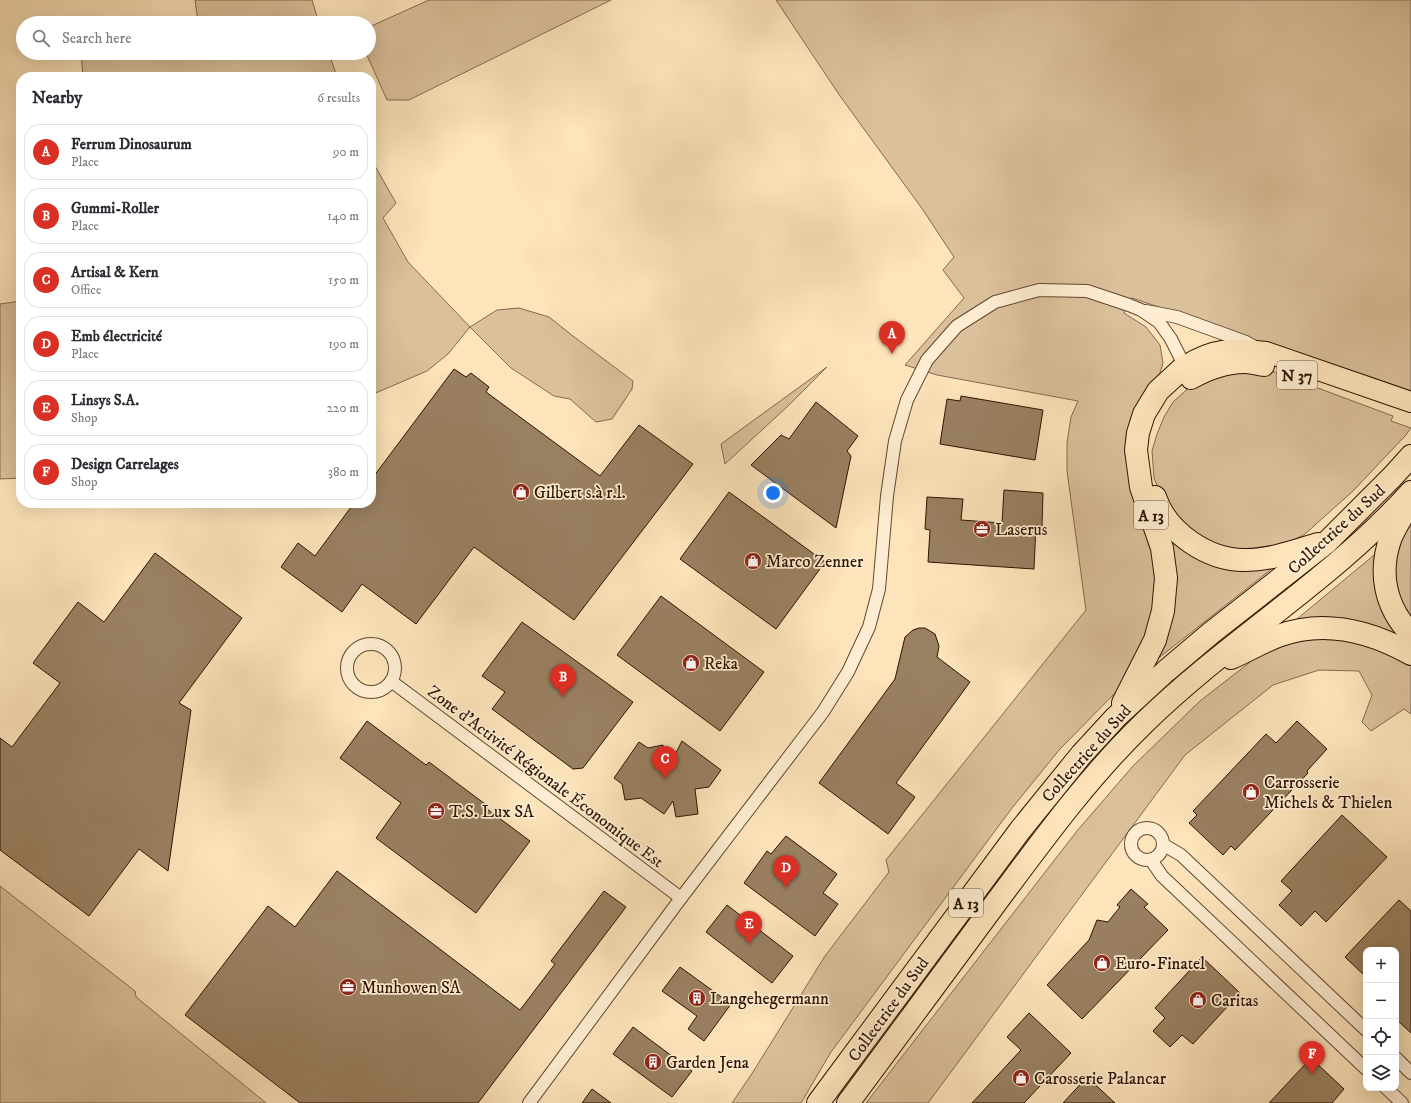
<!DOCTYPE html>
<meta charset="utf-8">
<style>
body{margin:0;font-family:"IM FELL DW Pica",serif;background:#f7f7f7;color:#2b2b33}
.controls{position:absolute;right:12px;bottom:12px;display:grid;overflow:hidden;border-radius:8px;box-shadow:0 4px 16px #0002}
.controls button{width:36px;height:36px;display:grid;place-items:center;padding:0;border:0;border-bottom:1px solid #e1e1e2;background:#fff;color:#2b2b33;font:20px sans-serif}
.you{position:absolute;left:773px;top:493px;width:14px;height:14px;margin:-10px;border:3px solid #fff;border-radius:50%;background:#1a73e8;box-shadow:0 0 0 6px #1a73e833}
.badge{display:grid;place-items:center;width:26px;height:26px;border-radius:50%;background:#d93025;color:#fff;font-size:13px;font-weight:700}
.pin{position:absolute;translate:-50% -33px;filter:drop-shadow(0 1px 2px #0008)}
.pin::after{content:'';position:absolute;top:21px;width:14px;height:12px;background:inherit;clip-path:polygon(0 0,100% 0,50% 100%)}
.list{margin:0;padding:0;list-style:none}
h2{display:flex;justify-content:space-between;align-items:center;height:52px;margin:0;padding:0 16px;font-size:17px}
h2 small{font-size:13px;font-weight:400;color:#7c7c81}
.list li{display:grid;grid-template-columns:26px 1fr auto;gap:12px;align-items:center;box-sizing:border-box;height:56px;margin:0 8px 8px;padding:0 8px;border:1px solid #e1e1e2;border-radius:16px}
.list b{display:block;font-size:15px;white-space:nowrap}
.list p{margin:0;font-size:13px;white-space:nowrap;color:#7c7c81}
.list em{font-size:13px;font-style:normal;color:#7c7c81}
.icon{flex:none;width:22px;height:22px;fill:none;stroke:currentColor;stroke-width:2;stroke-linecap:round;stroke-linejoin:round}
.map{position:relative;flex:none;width:1411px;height:1103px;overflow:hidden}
.search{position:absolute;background:#fff;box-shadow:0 4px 16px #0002;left:16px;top:16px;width:360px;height:44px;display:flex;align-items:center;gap:10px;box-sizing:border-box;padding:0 14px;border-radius:22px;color:#7c7c81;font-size:15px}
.panel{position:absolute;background:#fff;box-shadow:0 4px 16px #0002;left:16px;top:72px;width:360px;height:436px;border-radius:16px}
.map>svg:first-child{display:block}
.green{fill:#dac09b;stroke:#846a4e}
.building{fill:#998061;stroke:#2d1301}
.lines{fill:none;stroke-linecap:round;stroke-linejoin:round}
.street-casing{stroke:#61472f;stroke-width:14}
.primary-casing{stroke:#2d1301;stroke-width:22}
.highway-casing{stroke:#2d1301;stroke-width:24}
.street{stroke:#feedd2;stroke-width:12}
.primary{stroke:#fde4ba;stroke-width:20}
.highway{stroke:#fde4ba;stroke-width:22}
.labels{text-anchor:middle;stroke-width:3.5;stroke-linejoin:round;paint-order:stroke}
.shield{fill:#feedd2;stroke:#6c5440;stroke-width:1}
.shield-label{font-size:16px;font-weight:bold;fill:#2d1301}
.poi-label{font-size:17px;fill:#2d1301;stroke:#feedd2;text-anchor:start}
.street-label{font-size:17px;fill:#2d1301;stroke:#feedd2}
</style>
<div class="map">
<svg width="1411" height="1103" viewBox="0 0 1411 1103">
<rect width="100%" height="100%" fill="#fde4ba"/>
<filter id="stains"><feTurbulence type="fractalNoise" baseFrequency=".005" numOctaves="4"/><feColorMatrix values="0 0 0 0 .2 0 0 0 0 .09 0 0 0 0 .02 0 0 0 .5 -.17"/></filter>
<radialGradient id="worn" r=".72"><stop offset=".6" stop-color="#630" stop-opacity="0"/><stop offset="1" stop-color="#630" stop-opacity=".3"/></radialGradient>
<!-- green -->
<g class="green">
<path d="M 195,0 L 312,0 L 319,23 L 186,23 L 198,21 Z"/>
<path d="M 429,0 L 611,0 L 409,100 L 387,100 L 366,53 L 369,53 L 369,27 Z"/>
<path d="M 776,0 L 1411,0 L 1411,399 L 1238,334 L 1132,298 L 1124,313 L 1146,327 L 1160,345 L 1163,363 L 1159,376 L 1137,410 L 1155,549 L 1157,611 L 1120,688 L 1060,749 L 1012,808 L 831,1052 L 801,1103 L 732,1103 L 753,1072 L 825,956 L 889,872 L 886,860 L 1086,610 L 1067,471 L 1067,443 L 1071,417 L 1078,401 L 937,375 L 905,365 L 964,298 L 943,270 L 954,257 L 923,210 L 840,96 Z"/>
<path d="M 81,53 L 329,53 L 337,77 L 83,77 Z"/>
<path d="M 371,159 L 396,203 L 383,218 L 408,262 L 470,327 L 497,310 L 519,308 L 549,317 L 573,336 L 633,381 L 632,389 L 612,419 L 596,422 L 570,399 L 554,396 L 511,368 L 470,327 L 448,354 L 427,371 L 371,395 Z"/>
<path d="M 21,301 L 21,478 L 0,479 L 0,304 Z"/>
<path d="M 827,367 L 788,406 L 725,464 L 721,444 Z"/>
<path d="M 1246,367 L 1275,372 L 1393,416 L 1391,421 L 1411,428 L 1405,436 L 1353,491 L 1305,534 L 1274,550 L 1246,555 L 1198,541 L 1164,504 L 1154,478 L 1152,451 L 1157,434 L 1164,417 L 1173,402 L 1193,384 Z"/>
<path d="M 1154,510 L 1177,539 L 1279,563 L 1146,668 L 1156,646 Z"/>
<path d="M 1411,522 L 1411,627 L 1393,597 L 1395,545 Z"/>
<path d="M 1379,551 L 1411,644 L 1299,625 L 1297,619 Z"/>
<path d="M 1336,635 L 1411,662 L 1411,714 L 1404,709 L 1371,731 L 1362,722 L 1372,695 L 1359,671 L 1319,670 L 1273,685 L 1185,755 L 928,1103 L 866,1103 L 1077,831 L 1133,766 L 1200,701 L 1263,652 L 1286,641 Z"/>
<path d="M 0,886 L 135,991 L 136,997 L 266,1103 L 0,1103 Z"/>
</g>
<!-- building -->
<g class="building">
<path d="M 454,369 L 466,377 L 471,373 L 489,387 L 486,392 L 600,476 L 639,425 L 693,464 L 574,620 L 474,547 L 416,624 L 362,584 L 342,612 L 281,567 L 298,543 L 315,556 L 354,503 L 371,503 L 371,480 Z"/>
<path d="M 961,396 L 1043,410 L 1035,460 L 940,444 L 947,399 L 960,401 Z"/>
<path d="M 816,402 L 858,436 L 847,451 L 851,456 L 836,528 L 751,465 L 781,435 L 789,439 Z"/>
<path d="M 1004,490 L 1043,493 L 1042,526 L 1036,525 L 1034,569 L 928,562 L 930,530 L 925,529 L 927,497 L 963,499 L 961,520 L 1002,523 Z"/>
<path d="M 729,492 L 825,562 L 776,629 L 680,559 Z"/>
<path d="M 155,553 L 242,618 L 179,703 L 191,710 L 168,871 L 139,849 L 89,916 L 0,850 L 0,738 L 12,747 L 60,683 L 33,663 L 78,602 L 104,622 Z"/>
<path d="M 661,596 L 764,672 L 720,731 L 617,655 Z"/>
<path d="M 522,622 L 633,702 L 583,768 L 573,769 L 492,709 L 505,692 L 482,676 Z"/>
<path d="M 919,628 L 925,628 L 935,634 L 939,646 L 937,657 L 970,682 L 896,783 L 915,797 L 888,834 L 819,783 L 895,679 L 905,637 L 913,630 Z"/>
<path d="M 367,721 L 426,765 L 429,762 L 485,804 L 483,806 L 530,841 L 476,913 L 376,838 L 401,803 L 340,758 Z"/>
<path d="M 1297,721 L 1327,749 L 1307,771 L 1308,773 L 1235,850 L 1231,846 L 1223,855 L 1189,823 L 1197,815 L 1193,811 L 1266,734 L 1276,743 Z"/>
<path d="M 682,741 L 721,770 L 709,787 L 695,789 L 698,814 L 676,817 L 673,801 L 664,814 L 641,798 L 625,800 L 622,784 L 614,778 L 639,742 L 648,748 L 663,745 L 667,770 Z"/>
<path d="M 1342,815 L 1387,857 L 1326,922 L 1315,911 L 1301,926 L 1279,905 L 1292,891 L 1281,881 Z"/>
<path d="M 786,836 L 837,874 L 823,893 L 838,904 L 815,936 L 744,883 L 767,851 L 771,854 Z"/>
<path d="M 337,871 L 520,1010 L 555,964 L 551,961 L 604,891 L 626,907 L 478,1103 L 300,1103 L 185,1015 L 268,906 L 295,927 Z"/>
<path d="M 1131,889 L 1148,904 L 1144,907 L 1168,930 L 1082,1019 L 1047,985 L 1089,940 L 1097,920 L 1108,922 L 1120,907 L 1117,905 Z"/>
<path d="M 1399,900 L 1411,911 L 1411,1033 L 1396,1019 L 1396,950 L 1366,950 L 1366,977 L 1345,957 Z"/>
<path d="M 727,905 L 793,956 L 772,983 L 706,932 Z"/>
<path d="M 1202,957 L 1240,993 L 1193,1044 L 1182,1035 L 1170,1047 L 1153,1031 L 1165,1018 L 1155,1008 Z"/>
<path d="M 680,967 L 731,1004 L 704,1041 L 688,1029 L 697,1016 L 662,991 Z"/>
<path d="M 1029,1013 L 1071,1053 L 1024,1103 L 972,1103 L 1021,1050 L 1007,1037 Z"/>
<path d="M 633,1027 L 692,1071 L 672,1097 L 613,1054 Z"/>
<path d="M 1311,1058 L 1344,1089 L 1332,1103 L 1269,1103 Z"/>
<path d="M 1087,1077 L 1115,1103 L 1063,1103 Z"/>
<path d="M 592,1089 L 611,1103 L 582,1103 Z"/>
</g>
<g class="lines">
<defs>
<g id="street">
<path d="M 1146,311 L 1177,317 L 1246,342 L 1255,347"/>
<circle cx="371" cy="668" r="24"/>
<path d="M 391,681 L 681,898"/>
<circle cx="1147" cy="844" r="16"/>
<path d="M 1164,845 L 1181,855 L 1366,1030"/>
<path d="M 1151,860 L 1162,876 L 1366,1069"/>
<path d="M 1396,1058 L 1411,1073"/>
<path d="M 1386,1088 L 1402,1103"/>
<path d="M 529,1103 L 681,898 L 823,712 L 848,672 L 869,627 L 879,589 L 887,496 L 895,441 L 907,400 L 927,360 L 957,326 L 995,302 L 1039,290 L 1087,291 L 1129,305 L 1141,310 L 1159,322 L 1171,339 L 1187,371"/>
</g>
<g id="primary">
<path d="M 1185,366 C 1213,348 1233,348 1266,352 L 1411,402"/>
<path d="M 1191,379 C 1207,370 1226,363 1245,363 C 1251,363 1258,365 1264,366"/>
</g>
<g id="highway">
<path d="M 1155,497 C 1167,533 1209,561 1246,560 C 1271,560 1295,551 1318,544"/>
<path d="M 1409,504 C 1403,515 1396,526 1391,537 C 1378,572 1385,607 1411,634"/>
<path d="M 1231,658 C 1247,651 1262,642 1278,636 C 1324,619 1370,631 1411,654"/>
<path d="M 1123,703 L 1155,640 L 1163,611 L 1166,578 L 1162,548 L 1141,487 L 1136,450 L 1138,433 L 1144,414 L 1158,391 L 1185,366"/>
<path d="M 818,1103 L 1021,829 L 1081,755 L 1116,717 L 1166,671 L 1211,633 L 1327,542 L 1393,476 L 1411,456"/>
<path d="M 848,1103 C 897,1037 946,970 995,904 C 1042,841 1088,777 1145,722 C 1229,640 1332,580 1411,492"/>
</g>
</defs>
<!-- street casing -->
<use href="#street" class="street-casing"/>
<!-- primary casing -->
<use href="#primary" class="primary-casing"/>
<!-- highway casing -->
<use href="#highway" class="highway-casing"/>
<!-- street -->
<use href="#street" class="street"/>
<!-- primary -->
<use href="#primary" class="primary"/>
<!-- highway -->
<use href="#highway" class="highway"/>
</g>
<!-- icons -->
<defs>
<symbol id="shop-disc" viewBox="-11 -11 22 22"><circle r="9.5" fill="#8f2418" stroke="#feedd2"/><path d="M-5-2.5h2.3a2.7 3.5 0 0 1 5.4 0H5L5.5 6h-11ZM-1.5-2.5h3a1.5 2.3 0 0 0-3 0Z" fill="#fff"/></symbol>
<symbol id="office-disc" viewBox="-11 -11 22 22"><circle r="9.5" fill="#8f2418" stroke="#feedd2"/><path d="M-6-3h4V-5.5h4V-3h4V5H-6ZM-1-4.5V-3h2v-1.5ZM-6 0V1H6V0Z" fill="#fff"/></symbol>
<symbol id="building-disc" viewBox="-11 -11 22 22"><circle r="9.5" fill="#8f2418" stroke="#feedd2"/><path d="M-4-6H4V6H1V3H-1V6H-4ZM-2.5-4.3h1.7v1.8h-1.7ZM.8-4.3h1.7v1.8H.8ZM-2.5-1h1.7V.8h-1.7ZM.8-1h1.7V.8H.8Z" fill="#fff"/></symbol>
</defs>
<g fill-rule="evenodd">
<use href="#shop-disc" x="511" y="482" width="20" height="20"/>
<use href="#office-disc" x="972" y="519" width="20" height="20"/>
<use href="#shop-disc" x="743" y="551" width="20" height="20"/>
<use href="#shop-disc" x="681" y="653" width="20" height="20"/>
<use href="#shop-disc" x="1241" y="782" width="20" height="20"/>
<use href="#office-disc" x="426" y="801" width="20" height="20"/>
<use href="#shop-disc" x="1092" y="953" width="20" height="20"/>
<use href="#office-disc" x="338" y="977" width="20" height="20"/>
<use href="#building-disc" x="687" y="988" width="20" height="20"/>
<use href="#shop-disc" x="1188" y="990" width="20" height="20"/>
<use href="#building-disc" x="643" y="1052" width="20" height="20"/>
<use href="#shop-disc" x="1011" y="1068" width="20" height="20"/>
</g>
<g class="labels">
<!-- shield labels -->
<g class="shield">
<rect x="1277" y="361" width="40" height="28" rx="3"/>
<rect x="1134" y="501" width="34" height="28" rx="3"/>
<rect x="949" y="889" width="34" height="28" rx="3"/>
</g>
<g class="shield-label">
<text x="1297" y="381">N 37</text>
<text x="1151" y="521">A 13</text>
<text x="966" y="909">A 13</text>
</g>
<!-- poi labels -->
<g class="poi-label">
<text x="534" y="498">Gilbert s.à r.l.</text>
<text x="995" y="535">Laserus</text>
<text x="766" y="567">Marco Zenner</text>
<text x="704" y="669">Reka</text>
<text x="1264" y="788">Carrosserie<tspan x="1264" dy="20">Michels &amp; Thielen</tspan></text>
<text x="449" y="817">T.S. Lux SA</text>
<text x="1115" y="969">Euro-Finatel</text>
<text x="361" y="993">Munhowen SA</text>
<text x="710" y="1004">Langehegermann</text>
<text x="1211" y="1006">Caritas</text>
<text x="666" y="1068">Garden Jena</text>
<text x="1034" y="1084">Carosserie Palancar</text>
</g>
<!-- street labels -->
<g class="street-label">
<text transform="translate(1336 529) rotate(-42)" y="6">Collectrice du Sud</text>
<text transform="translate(1086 753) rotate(-48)" y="6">Collectrice du Sud</text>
<text transform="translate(546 776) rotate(37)" y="6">Zone d'Activité Régionale Économique Est</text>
<text transform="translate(888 1009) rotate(-54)" y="6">Collectrice du Sud</text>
</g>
</g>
<rect width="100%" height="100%" filter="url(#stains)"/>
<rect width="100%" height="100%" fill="url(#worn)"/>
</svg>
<div class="controls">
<button>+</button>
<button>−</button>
<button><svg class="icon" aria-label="locate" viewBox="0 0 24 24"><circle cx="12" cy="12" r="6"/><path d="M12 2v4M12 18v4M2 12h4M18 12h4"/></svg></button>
<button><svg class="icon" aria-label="layers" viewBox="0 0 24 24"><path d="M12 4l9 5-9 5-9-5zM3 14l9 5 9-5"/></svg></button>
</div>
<div class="you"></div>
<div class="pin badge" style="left:892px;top:354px">A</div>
<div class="pin badge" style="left:563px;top:697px">B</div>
<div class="pin badge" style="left:665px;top:779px">C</div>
<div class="pin badge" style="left:786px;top:888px">D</div>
<div class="pin badge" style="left:749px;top:944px">E</div>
<div class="pin badge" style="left:1312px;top:1074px">F</div>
<div class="search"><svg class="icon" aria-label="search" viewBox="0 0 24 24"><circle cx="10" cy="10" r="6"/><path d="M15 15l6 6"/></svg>Search here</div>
<section class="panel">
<h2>Nearby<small>6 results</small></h2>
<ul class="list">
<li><span class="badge">A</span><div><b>Ferrum Dinosaurum</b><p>Place</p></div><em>90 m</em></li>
<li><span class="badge">B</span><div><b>Gummi-Roller</b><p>Place</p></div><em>140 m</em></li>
<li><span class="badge">C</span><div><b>Artisal &amp; Kern</b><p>Office</p></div><em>150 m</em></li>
<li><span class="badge">D</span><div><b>Emb électricité</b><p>Place</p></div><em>190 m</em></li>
<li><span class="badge">E</span><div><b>Linsys S.A.</b><p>Shop</p></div><em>220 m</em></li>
<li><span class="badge">F</span><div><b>Design Carrelages</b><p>Shop</p></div><em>380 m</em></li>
</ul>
</section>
</div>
